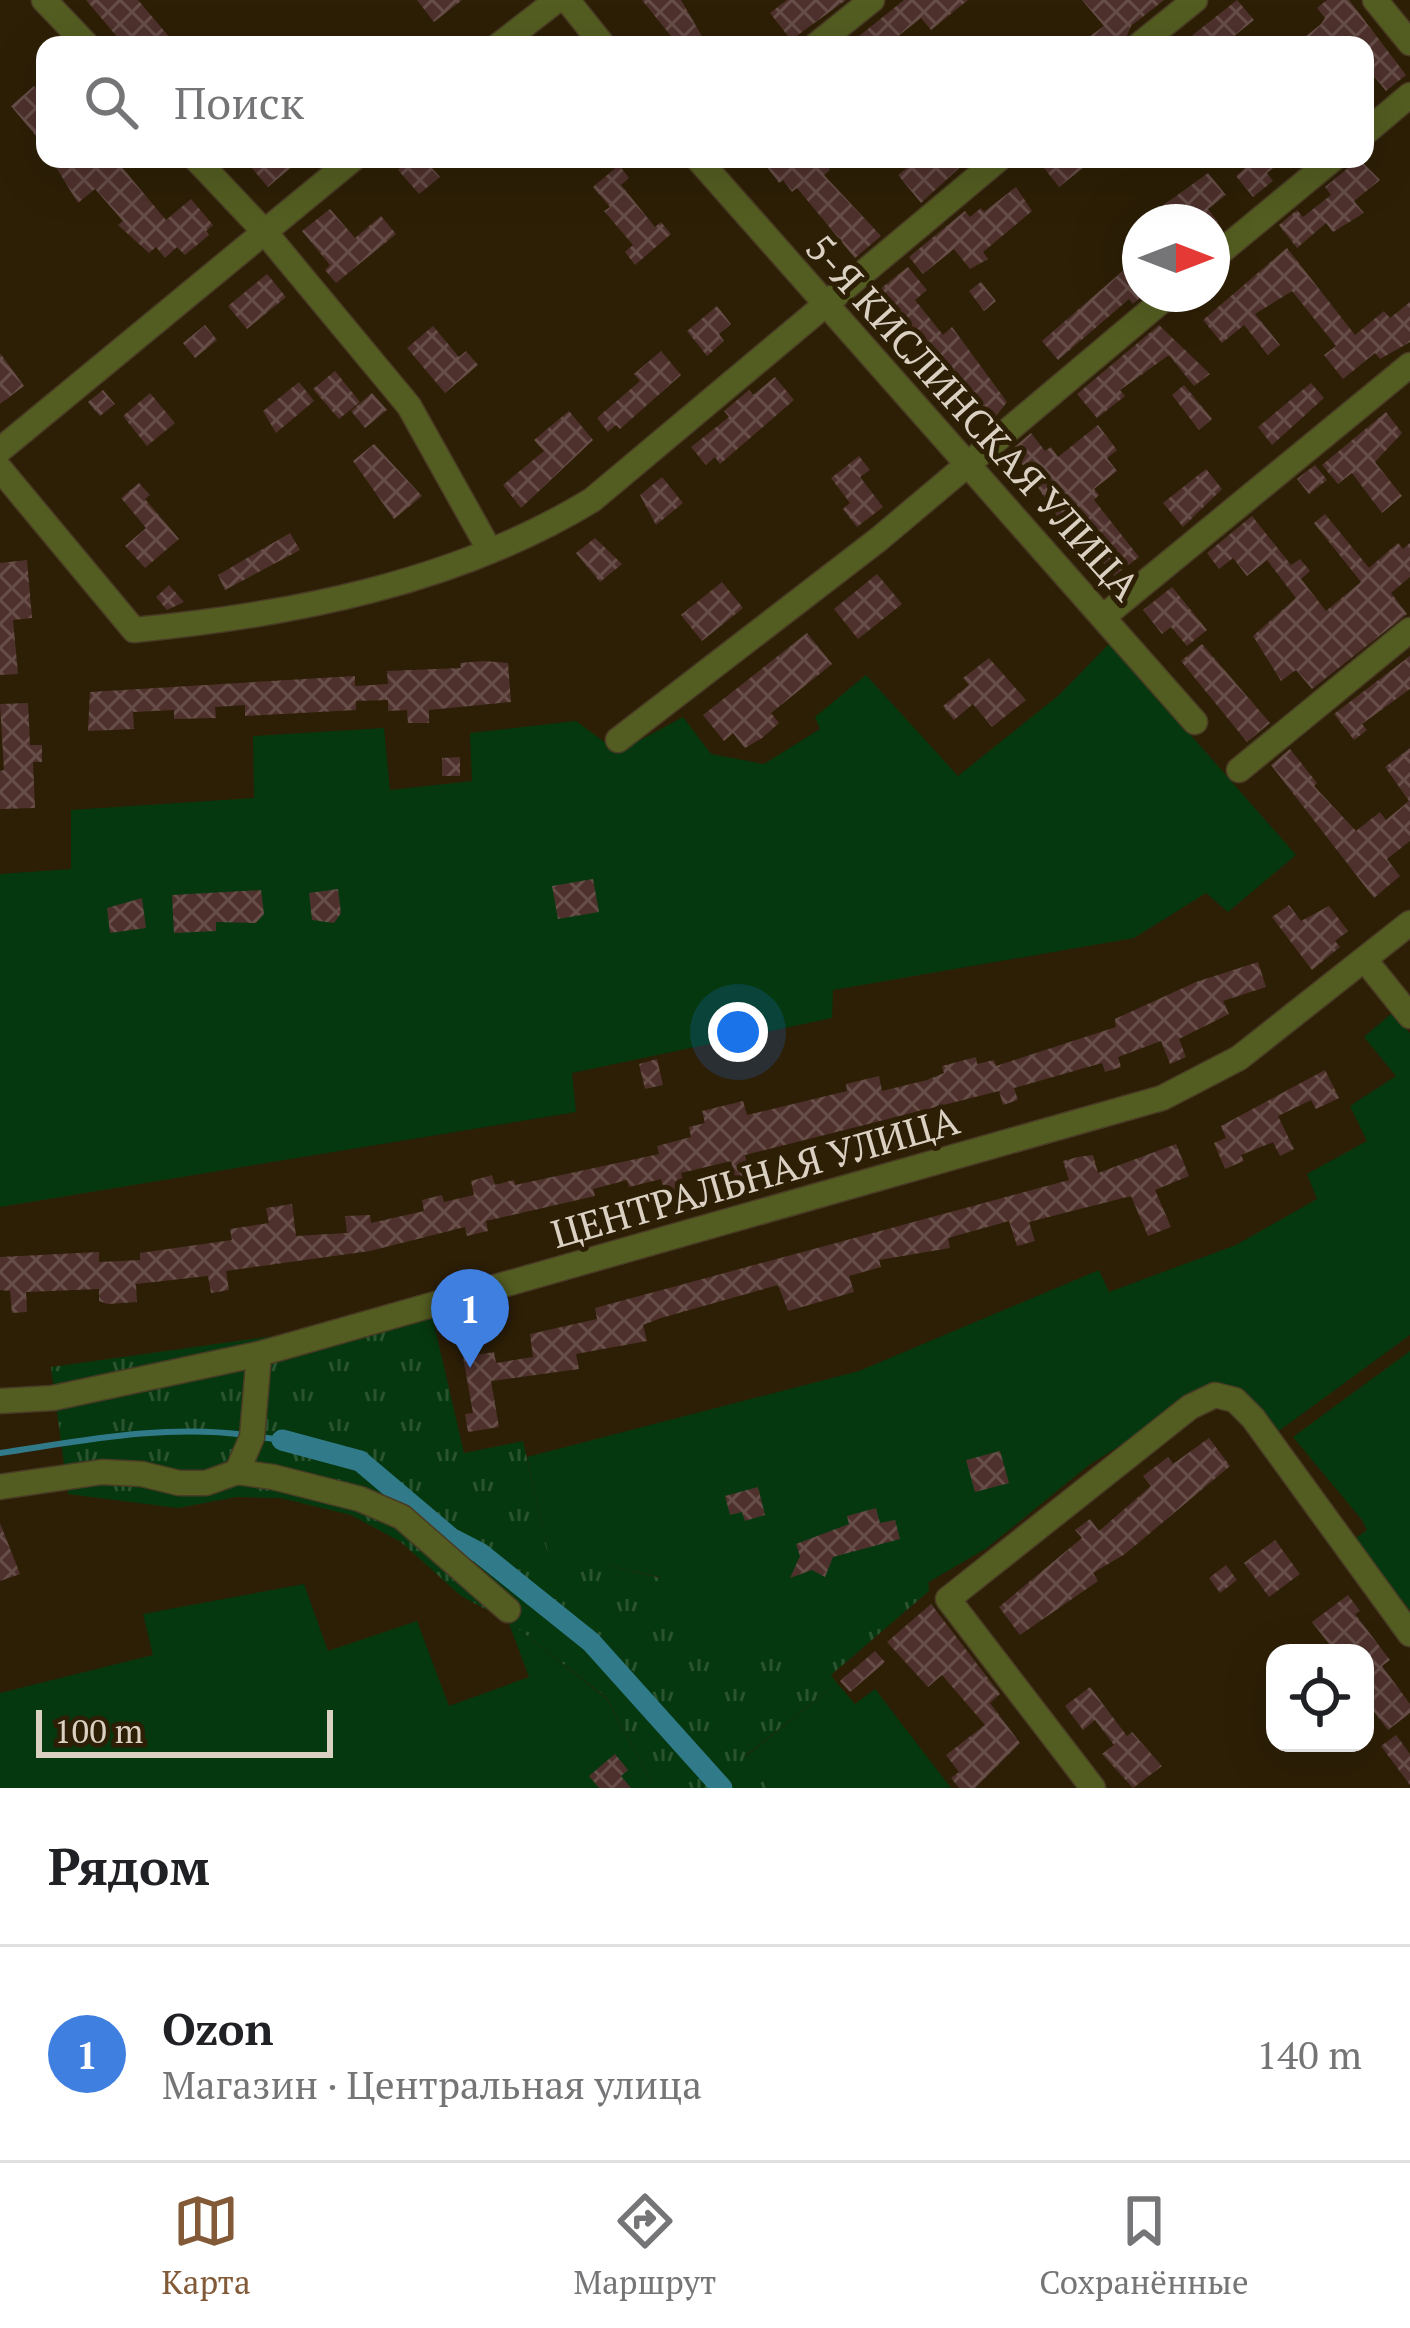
<!DOCTYPE html>
<html lang="ru">
<meta charset="utf-8">
<style>
body{margin:0;font-family:"PT Serif",serif;background:#f6f6f6;color:#202124}
.controls{position:absolute;right:36px;bottom:36px;display:grid;overflow:hidden;border-radius:24px;box-shadow:0 12px 48px #0002}
.controls button{width:108px;height:108px;display:grid;place-items:center;padding:0;border:0;border-bottom:3px solid #e0e0e0;background:#fff;color:#202124;font:60px sans-serif}
.compass{position:absolute;left:1122px;top:204px;width:108px;height:108px;border-radius:50%;background:#fff;box-shadow:0 12px 48px #0002;rotate:90deg}
.scale{position:absolute;left:36px;bottom:30px;width:297px;box-sizing:border-box;padding-left:12px;border:6px solid #dbd1c3;border-top:0;font-size:33px;line-height:42px;white-space:nowrap;color:#dbd1c3;-webkit-text-stroke:9px #2d1f06;paint-order:stroke}
.you{position:absolute;left:738px;top:1032px;width:42px;height:42px;margin:-30px;border:9px solid #fff;border-radius:50%;background:#1a73e8;box-shadow:0 0 0 18px #1a73e833}
.badge{display:grid;place-items:center;width:78px;height:78px;border-radius:50%;background:#825a37;color:#fff;font-size:39px;font-weight:700}
.pin{position:absolute;translate:-50% -99px;filter:drop-shadow(0 3px 6px #0008)}
.pin::after{content:'';position:absolute;top:63px;width:42px;height:36px;background:inherit;clip-path:polygon(0 0,100% 0,50% 100%)}
.list{margin:0;padding:0;list-style:none}
h2{display:flex;justify-content:space-between;align-items:center;height:156px;margin:0;padding:0 48px;font-size:51px}
h2 small{font-size:39px;font-weight:400;color:#757577}
.list li{display:grid;grid-template-columns:78px 1fr auto;gap:36px;align-items:center;box-sizing:border-box;height:216px;padding:0 48px;border-top:3px solid #e0e0e0}
.list b{display:block;font-size:45px;white-space:nowrap}
.list p{margin:0;font-size:39px;white-space:nowrap;color:#757577}
.list em{font-size:39px;font-style:normal;color:#757577}
.icon{flex:none;width:66px;height:66px;fill:none;stroke:currentColor;stroke-width:2;stroke-linecap:round;stroke-linejoin:round}
.map{position:relative;flex:none;width:1410px;height:1788px;overflow:hidden}
.search{position:absolute;background:#fff;box-shadow:0 12px 48px #0002;left:36px;right:36px;top:36px;height:132px;display:flex;align-items:center;gap:30px;box-sizing:border-box;padding:0 42px;border-radius:24px;color:#757577;font-size:45px}
.sheet{height:372px;background:#fff}
nav{display:flex;justify-content:space-around;align-items:center;box-sizing:border-box;height:168px;border-top:3px solid #e0e0e0;background:#fff;font-size:33px;color:#757577}
nav a{display:grid;justify-items:center;gap:6px}
nav .on{color:#825a37}
.map>svg:first-child{display:block}
.grass{fill:url(#grass-tufts)}
.garden{fill:#06380f}
.lines{fill:none;stroke-linecap:round;stroke-linejoin:round}
.stream{stroke:#317a8a;stroke-width:6}
.canal{stroke:#317a8a;stroke-width:21}
.building{fill:url(#building-cross-hatch)}
.minor-casing{stroke:#493b24;stroke-width:27}
.minor{stroke:#535d21;stroke-width:24}
.labels{text-anchor:middle;stroke-width:10;stroke-linejoin:round;paint-order:stroke}
.street-label{font-size:39px;fill:#dbd1c3;stroke:#2d1f06}
</style>
<div class="map">
<svg width="1410" height="1788" viewBox="0 0 1410 1788">
<defs>
<pattern id="grass-tufts" width="24" height="20" patternUnits="userSpaceOnUse" patternTransform="scale(3)"><rect width="24" height="20" fill="#06380f"/><path d="M3 7l-1-3M5 7V3M7 7l1-3M15 17l-1-3M17 17v-4M19 17l1-3" fill="none" stroke="#2a5430"/></pattern>
<pattern id="building-cross-hatch" width="8" height="8" patternUnits="userSpaceOnUse" patternTransform="scale(3)"><rect width="8" height="8" fill="#4e312c"/><path d="M0 0l8 8M0 8l8-8" fill="none" stroke="#674e49"/></pattern>
</defs>
<rect width="100%" height="100%" fill="#2d1f06"/>
<!-- grass -->
<path class="grass" d="M 428,1298 L 464,1453 L 523,1441 L 548,1551 L 661,1578 L 824,1643 L 928,1578 L 929,1591 L 831,1675 L 837,1683 L 745,1756 L 770,1788 L 654,1788 L 607,1698 L 508,1621 L 461,1596 L 401,1542 L 351,1515 L 280,1498 L 236,1497 L 178,1508 L 68,1494 L 51,1367 L 303,1332 Z"/>
<!-- garden -->
<g class="garden">
<path d="M 1110,643 L 1296,855 L 1228,912 L 1206,893 L 1134,938 L 833,990 L 832,1018 L 572,1073 L 576,1112 L 0,1207 L 0,874 L 71,869 L 71,810 L 254,798 L 253,736 L 384,728 L 390,790 L 472,781 L 470,733 L 576,721 L 618,752 L 683,717 L 711,754 L 764,764 L 820,729 L 815,717 L 866,675 L 958,776 L 1059,695 Z"/>
<path d="M 1392,1013 L 1410,1033 L 1410,1335 L 1276,1433 L 1243,1396 L 1173,1412 L 1089,1465 L 987,1548 L 824,1643 L 761,1653 L 680,1640 L 660,1577 L 548,1552 L 527,1457 L 859,1371 L 1099,1270 L 1109,1292 L 1236,1245 L 1317,1199 L 1307,1174 L 1367,1141 L 1350,1106 L 1396,1076 L 1364,1037 Z"/>
<path d="M 1410,1351 L 1410,1610 L 1353,1540 L 1367,1530 L 1362,1520 L 1293,1437 Z"/>
<path d="M 304,1584 L 328,1651 L 417,1621 L 449,1706 L 529,1677 L 508,1621 L 607,1699 L 654,1788 L 0,1788 L 0,1693 L 153,1655 L 143,1614 Z"/>
<path d="M 837,1683 L 855,1704 L 875,1689 L 951,1788 L 770,1788 L 745,1757 Z"/>
</g>
<g class="lines">
<!-- stream -->
<g class="stream">
<path d="M 260,1437 L 282,1440"/>
<path d="M 0,1453 C 82,1441 163,1424 246,1435"/>
</g>
<!-- canal -->
<path class="canal" d="M 282,1440 L 360,1461 L 451,1538 L 480,1553 L 591,1642 L 722,1788"/>
</g>
<!-- building -->
<g class="building">
<path d="M 86,0 L 138,0 L 176,45 L 124,45 Z"/>
<path d="M 417,0 L 462,0 L 434,22 Z"/>
<path d="M 642,0 L 681,0 L 707,45 L 678,45 Z"/>
<path d="M 787,0 L 846,0 L 791,40 L 770,13 Z"/>
<path d="M 904,0 L 968,0 L 931,30 L 921,18 L 887,45 L 848,45 Z"/>
<path d="M 1082,0 L 1164,0 L 1131,26 L 1123,45 L 1078,45 L 1104,26 Z"/>
<path d="M 1237,0 L 1254,20 L 1223,45 L 1180,45 Z"/>
<path d="M 1327,0 L 1349,0 L 1406,75 L 1386,91 L 1365,65 L 1365,45 L 1295,45 L 1321,24 L 1325,18 L 1317,8 Z"/>
<path d="M 34,86 L 45,99 L 45,147 L 11,106 Z"/>
<path d="M 51,159 L 115,159 L 166,220 L 191,199 L 213,225 L 206,231 L 209,235 L 185,255 L 177,247 L 165,258 L 156,247 L 149,253 L 118,225 L 123,221 L 95,189 L 78,203 Z"/>
<path d="M 244,159 L 301,159 L 268,187 Z"/>
<path d="M 411,159 L 424,159 L 440,177 L 419,194 L 398,170 Z"/>
<path d="M 761,159 L 821,159 L 830,170 L 824,175 L 881,236 L 855,258 L 797,188 L 792,192 L 783,180 L 779,183 Z"/>
<path d="M 918,159 L 969,159 L 921,203 L 898,175 Z"/>
<path d="M 1037,159 L 1094,159 L 1059,187 Z"/>
<path d="M 1256,159 L 1284,159 L 1267,173 L 1273,181 L 1253,197 L 1236,176 Z"/>
<path d="M 1359,159 L 1380,180 L 1354,201 L 1364,213 L 1333,232 L 1326,223 L 1297,248 L 1279,225 L 1297,210 L 1303,217 L 1331,195 L 1325,187 Z"/>
<path d="M 619,165 L 629,178 L 621,185 L 655,227 L 661,222 L 671,234 L 635,265 L 625,252 L 633,245 L 604,211 L 610,207 L 593,187 Z"/>
<path d="M 1208,173 L 1226,195 L 1208,209 L 1218,222 L 1140,222 Z"/>
<path d="M 1016,187 L 1032,211 L 983,252 L 988,259 L 970,269 L 954,249 L 923,274 L 909,257 L 965,211 L 970,217 L 981,208 L 984,212 Z"/>
<path d="M 330,209 L 355,238 L 381,216 L 396,234 L 336,283 L 325,270 L 330,265 L 302,231 Z"/>
<path d="M 1287,248 L 1355,335 L 1384,311 L 1390,318 L 1410,302 L 1410,342 L 1380,359 L 1375,353 L 1343,379 L 1324,355 L 1336,346 L 1292,291 L 1255,314 L 1280,345 L 1268,355 L 1244,325 L 1222,343 L 1203,320 Z"/>
<path d="M 1140,256 L 1140,298 L 1133,304 L 1129,299 L 1058,360 L 1042,341 Z"/>
<path d="M 908,267 L 927,290 L 915,300 L 943,335 L 952,327 L 1007,402 L 990,424 L 899,319 L 880,289 Z"/>
<path d="M 267,274 L 286,297 L 247,329 L 228,306 Z"/>
<path d="M 981,282 L 996,301 L 984,311 L 969,291 Z"/>
<path d="M 717,306 L 731,324 L 719,334 L 724,341 L 707,356 L 687,331 Z"/>
<path d="M 205,325 L 217,340 L 195,358 L 183,343 Z"/>
<path d="M 1159,325 L 1210,374 L 1194,386 L 1169,355 L 1120,390 L 1125,396 L 1097,418 L 1077,394 Z"/>
<path d="M 433,326 L 459,357 L 466,351 L 478,365 L 445,393 L 407,348 Z"/>
<path d="M 661,351 L 681,375 L 620,429 L 616,425 L 608,432 L 597,418 L 640,381 L 634,374 Z"/>
<path d="M 0,353 L 24,386 L 0,404 Z"/>
<path d="M 335,371 L 360,402 L 339,419 L 313,389 Z"/>
<path d="M 775,377 L 794,400 L 720,464 L 715,457 L 706,465 L 691,447 L 729,417 L 724,411 L 749,390 L 753,395 Z"/>
<path d="M 299,382 L 314,401 L 276,433 L 263,411 Z"/>
<path d="M 1311,383 L 1324,398 L 1272,445 L 1258,427 Z"/>
<path d="M 1184,385 L 1212,419 L 1199,430 L 1172,395 Z"/>
<path d="M 103,390 L 115,404 L 100,416 L 88,402 Z"/>
<path d="M 150,393 L 175,423 L 147,446 L 123,416 Z"/>
<path d="M 372,393 L 387,410 L 365,428 L 351,411 Z"/>
<path d="M 569,411 L 593,440 L 521,508 L 503,485 L 544,451 L 534,440 Z"/>
<path d="M 1386,412 L 1402,433 L 1375,462 L 1402,496 L 1382,513 L 1352,473 L 1338,484 L 1322,465 Z"/>
<path d="M 1098,425 L 1117,450 L 1107,458 L 1117,471 L 1094,489 L 1099,495 L 1094,500 L 1139,557 L 1114,576 L 1062,513 L 1057,516 L 1012,449 L 1031,433 L 1045,451 L 1051,447 L 1058,457 Z"/>
<path d="M 374,444 L 422,496 L 394,519 L 353,461 Z"/>
<path d="M 859,456 L 870,470 L 860,477 L 883,507 L 857,527 L 843,509 L 850,503 L 831,478 Z"/>
<path d="M 1315,465 L 1327,480 L 1309,494 L 1297,479 Z"/>
<path d="M 1206,469 L 1222,489 L 1183,527 L 1163,503 Z"/>
<path d="M 662,477 L 683,503 L 656,525 L 640,495 Z"/>
<path d="M 139,483 L 150,495 L 145,499 L 179,539 L 145,568 L 125,546 L 146,528 L 121,498 Z"/>
<path d="M 1325,514 L 1369,568 L 1398,543 L 1403,549 L 1410,543 L 1410,577 L 1391,593 L 1407,614 L 1312,689 L 1296,670 L 1281,681 L 1253,636 L 1296,598 L 1267,560 L 1247,576 L 1233,558 L 1219,569 L 1207,553 L 1252,516 L 1291,565 L 1300,559 L 1310,571 L 1301,579 L 1326,611 L 1361,582 L 1314,523 Z"/>
<path d="M 290,533 L 300,550 L 225,590 L 218,575 Z"/>
<path d="M 595,538 L 622,564 L 600,582 L 576,553 Z"/>
<path d="M 27,560 L 32,618 L 13,620 L 18,674 L 0,675 L 0,563 Z"/>
<path d="M 877,574 L 902,604 L 858,639 L 834,609 Z"/>
<path d="M 722,582 L 743,608 L 702,641 L 681,615 Z"/>
<path d="M 169,585 L 184,602 L 167,610 L 156,597 Z"/>
<path d="M 1172,587 L 1207,630 L 1187,646 L 1171,627 L 1162,634 L 1143,610 Z"/>
<path d="M 807,633 L 832,664 L 771,713 L 779,723 L 762,738 L 745,748 L 733,733 L 724,741 L 703,715 Z"/>
<path d="M 1202,644 L 1270,723 L 1247,742 L 1181,661 Z"/>
<path d="M 1410,656 L 1410,689 L 1362,724 L 1367,730 L 1354,740 L 1334,714 Z"/>
<path d="M 989,658 L 1026,700 L 992,727 L 973,704 L 954,720 L 943,706 L 969,685 L 963,678 Z"/>
<path d="M 484,661 L 508,663 L 511,702 L 429,710 L 429,723 L 408,723 L 407,710 L 388,711 L 388,700 L 356,701 L 356,710 L 245,716 L 245,705 L 215,707 L 216,718 L 174,719 L 174,710 L 133,712 L 134,729 L 88,731 L 90,692 L 355,676 L 355,686 L 388,684 L 387,671 L 461,668 L 460,663 Z"/>
<path d="M 28,703 L 30,745 L 42,745 L 42,762 L 33,762 L 35,808 L 0,809 L 0,771 L 4,770 L 0,704 Z"/>
<path d="M 1410,748 L 1410,841 L 1387,859 L 1400,876 L 1374,898 L 1271,765 L 1290,749 L 1317,783 L 1314,786 L 1356,831 L 1380,812 L 1386,820 L 1409,801 L 1385,767 Z"/>
<path d="M 460,757 L 460,776 L 442,776 L 442,758 Z"/>
<path d="M 593,879 L 599,912 L 558,919 L 552,886 Z"/>
<path d="M 338,889 L 341,913 L 334,923 L 312,920 L 309,893 Z"/>
<path d="M 261,890 L 264,914 L 256,923 L 216,922 L 216,931 L 174,933 L 172,895 Z"/>
<path d="M 142,898 L 146,928 L 110,933 L 107,908 Z"/>
<path d="M 1289,905 L 1301,921 L 1329,906 L 1348,931 L 1335,941 L 1340,947 L 1312,970 L 1272,917 Z"/>
<path d="M 1258,962 L 1266,987 L 1223,1001 L 1229,1014 L 1179,1039 L 1186,1057 L 1170,1064 L 1161,1041 L 1118,1057 L 1121,1067 L 1105,1072 L 1102,1063 L 1014,1088 L 1018,1100 L 1003,1105 L 999,1091 L 745,1155 L 753,1189 L 739,1193 L 731,1161 L 681,1173 L 687,1198 L 667,1203 L 661,1179 L 629,1187 L 627,1180 L 593,1189 L 595,1196 L 486,1221 L 488,1231 L 467,1236 L 465,1227 L 370,1251 L 226,1271 L 229,1290 L 211,1293 L 208,1276 L 136,1284 L 137,1302 L 108,1304 L 99,1301 L 99,1289 L 26,1292 L 27,1312 L 12,1313 L 10,1291 L 0,1290 L 0,1257 L 99,1252 L 99,1262 L 140,1260 L 140,1253 L 232,1240 L 230,1229 L 269,1223 L 266,1208 L 292,1204 L 296,1236 L 347,1233 L 345,1216 L 370,1215 L 371,1223 L 424,1211 L 422,1200 L 442,1195 L 444,1202 L 474,1195 L 471,1181 L 492,1175 L 495,1185 L 514,1180 L 515,1185 L 659,1154 L 657,1146 L 691,1137 L 689,1127 L 705,1123 L 702,1111 L 743,1101 L 747,1115 L 847,1091 L 846,1084 L 879,1076 L 882,1091 L 927,1080 L 944,1073 L 942,1066 L 976,1057 L 977,1064 L 994,1060 L 996,1066 L 1116,1027 L 1115,1019 L 1196,982 Z"/>
<path d="M 657,1059 L 663,1085 L 645,1089 L 639,1064 Z"/>
<path d="M 1325,1070 L 1339,1098 L 1316,1109 L 1311,1100 L 1278,1116 L 1294,1149 L 1280,1156 L 1273,1142 L 1241,1155 L 1244,1161 L 1225,1169 L 1214,1143 L 1226,1138 L 1221,1126 Z"/>
<path d="M 1176,1144 L 1189,1176 L 1155,1190 L 1171,1227 L 1148,1236 L 1131,1196 L 1029,1222 L 1035,1241 L 1017,1246 L 1009,1221 L 948,1238 L 950,1248 L 879,1260 L 881,1267 L 849,1276 L 854,1292 L 788,1311 L 778,1285 L 661,1318 L 643,1325 L 647,1341 L 576,1354 L 579,1369 L 491,1381 L 499,1427 L 468,1432 L 465,1414 L 473,1413 L 463,1357 L 494,1352 L 496,1363 L 533,1357 L 530,1334 L 597,1319 L 595,1308 L 1069,1180 L 1063,1161 L 1078,1157 L 1093,1155 L 1098,1173 Z"/>
<path d="M 1209,1438 L 1230,1466 L 1125,1554 L 1093,1573 L 1098,1581 L 1020,1635 L 999,1607 L 1082,1538 L 1075,1530 L 1090,1519 L 1099,1531 L 1151,1486 L 1143,1476 L 1168,1457 L 1173,1464 Z"/>
<path d="M 1000,1451 L 1009,1483 L 975,1492 L 966,1460 Z"/>
<path d="M 758,1487 L 765,1515 L 745,1521 L 742,1512 L 730,1515 L 725,1496 Z"/>
<path d="M 876,1508 L 880,1523 L 895,1520 L 900,1539 L 833,1557 L 825,1577 L 812,1570 L 790,1578 L 800,1556 L 796,1544 L 849,1524 L 847,1516 Z"/>
<path d="M 0,1523 L 20,1574 L 0,1581 Z"/>
<path d="M 1275,1540 L 1300,1574 L 1269,1597 L 1244,1563 Z"/>
<path d="M 1226,1565 L 1237,1580 L 1220,1593 L 1209,1578 Z"/>
<path d="M 1348,1595 L 1360,1611 L 1355,1614 L 1390,1660 L 1382,1666 L 1410,1704 L 1410,1713 L 1388,1730 L 1365,1700 L 1365,1653 L 1336,1653 L 1312,1622 Z"/>
<path d="M 931,1604 L 1000,1694 L 990,1703 L 1020,1743 L 975,1788 L 959,1788 L 951,1778 L 959,1772 L 946,1755 L 985,1725 L 942,1675 L 928,1687 L 887,1642 Z"/>
<path d="M 875,1651 L 885,1662 L 850,1692 L 840,1681 Z"/>
<path d="M 1090,1687 L 1127,1736 L 1132,1732 L 1162,1766 L 1133,1788 L 1102,1754 L 1114,1745 L 1095,1720 L 1083,1730 L 1065,1706 Z"/>
<path d="M 1396,1735 L 1410,1754 L 1410,1785 L 1381,1746 Z"/>
<path d="M 615,1754 L 628,1770 L 621,1776 L 631,1788 L 599,1788 L 589,1776 Z"/>
</g>
<g class="lines">
<defs>
<g id="minor">
<path d="M 44,0 L 87,45"/>
<path d="M 567,0 L 603,45"/>
<path d="M 1375,0 L 1410,43"/>
<path d="M 499,45 L 557,0"/>
<path d="M 816,45 L 872,0"/>
<path d="M 1139,45 L 1195,0"/>
<path d="M 1365,133 L 1410,95"/>
<path d="M 196,159 L 263,230 L 409,406 L 490,551"/>
<path d="M 698,159 L 1195,722"/>
<path d="M 1212,259 L 1333,159"/>
<path d="M 0,450 L 353,159"/>
<path d="M 0,469 L 134,630 C 291,615 456,583 592,500 L 999,159"/>
<path d="M 1103,617 L 1410,365"/>
<path d="M 618,740 L 879,539 L 1170,294"/>
<path d="M 1239,770 L 1410,630"/>
<path d="M 1365,960 L 1410,1016"/>
<path d="M 0,1401 L 53,1398 L 259,1354 L 1162,1098 L 1239,1058 L 1410,923"/>
<path d="M 237,1472 L 252,1437 L 259,1354"/>
<path d="M 0,1487 L 102,1472 L 142,1474 L 179,1483 L 206,1483 L 237,1472 L 273,1477 L 360,1499 L 402,1517 L 508,1610"/>
<path d="M 1093,1788 L 948,1599 L 1190,1407 L 1215,1395 L 1235,1400 L 1253,1418 L 1410,1634"/>
</g>
</defs>
<!-- minor casing -->
<use href="#minor" class="minor-casing"/>
<!-- minor -->
<use href="#minor" class="minor"/>
</g>
<g class="labels">
<!-- street labels -->
<g class="street-label">
<text transform="translate(973 417) rotate(48)" y="14">5-Я КИСЛИНСКАЯ УЛИЦА</text>
<text transform="translate(755 1177) rotate(-16)" y="14">ЦЕНТРАЛЬНАЯ УЛИЦА</text>
</g>
</g>
</svg>
<div class="controls">
<button><svg class="icon" aria-label="locate" viewBox="0 0 24 24"><circle cx="12" cy="12" r="6"/><path d="M12 2v4M12 18v4M2 12h4M18 12h4"/></svg></button>
</div>
<svg class="compass" viewBox="-18 -18 36 36"><path d="M0-13l5 13h-10z" fill="#e53935"/><path d="M0 13l5-13h-10z" fill="#757577"/></svg>
<div class="scale">100 m</div>
<div class="you"></div>
<div class="pin badge" style="left:470px;top:1368px;background:#3f7fe0">1</div>
<div class="search"><svg class="icon" aria-label="search" viewBox="0 0 24 24"><circle cx="10" cy="10" r="6"/><path d="M15 15l6 6"/></svg>Поиск</div>
</div>
<section class="sheet">
<h2>Рядом<small></small></h2>
<ul class="list">
<li><span class="badge" style="background:#3f7fe0">1</span><div><b>Ozon</b><p>Магазин · Центральная улица</p></div><em>140 m</em></li>
</ul>
</section>
<nav>
<a class="on"><svg class="icon" aria-label="map" viewBox="0 0 24 24"><path d="M3 6l6-2 6 2 6-2v14l-6 2-6-2-6 2zM9 4v14M15 6v14"/></svg>Карта</a>
<a><svg class="icon" aria-label="directions" viewBox="0 0 24 24"><path d="M12 3l9 9-9 9-9-9zM9 14v-3h6M13 9l2 2-2 2"/></svg>Маршрут</a>
<a><svg class="icon" aria-label="saved" viewBox="0 0 24 24"><path d="M7 4h10v16l-5-4-5 4z"/></svg>Сохранённые</a>
</nav>
